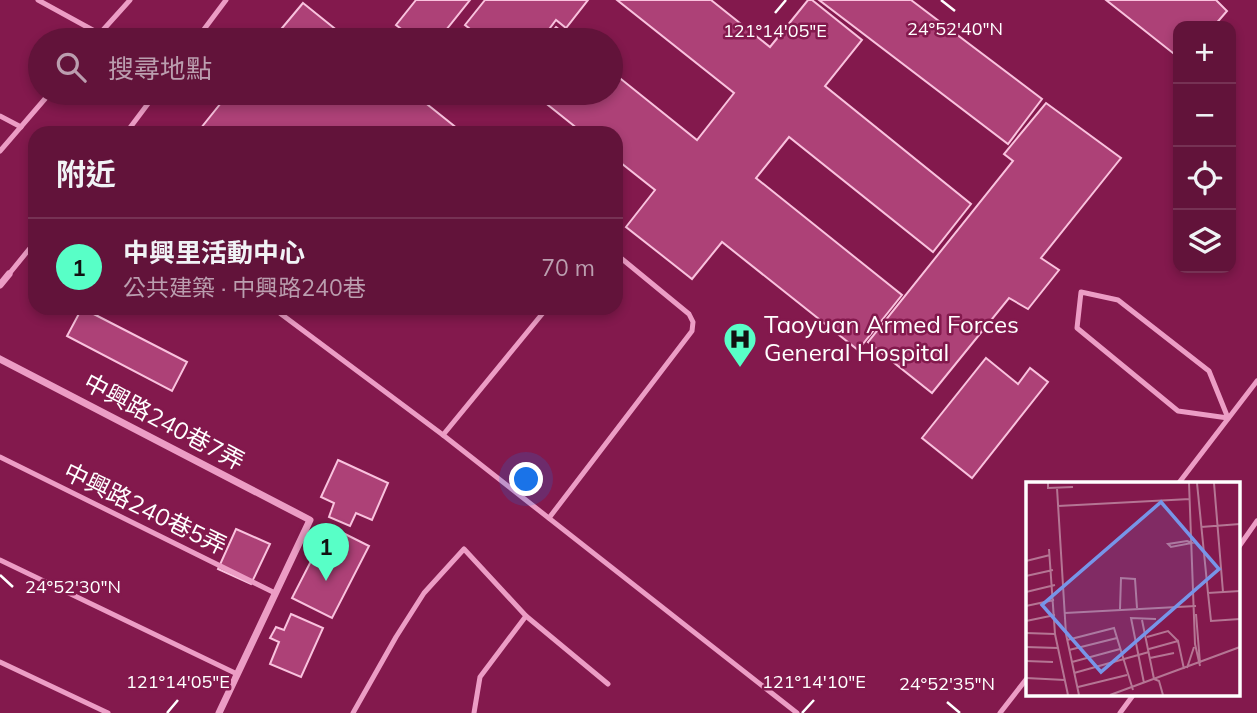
<!DOCTYPE html>
<html lang="zh-TW">
<meta charset="utf-8">
<style>
body{margin:0;font-family:Mulish,"Noto Sans TC",sans-serif;background:#681c42;color:#f1f3f6}
.controls{position:absolute;right:21px;top:21px;display:grid;overflow:hidden;border-radius:14px;box-shadow:0 4px 10px #0003}
.controls button{width:63px;height:63px;display:grid;place-items:center;padding:0;border:0;border-bottom:2px solid #763254;background:#62133a;color:#f1f3f6;font:35px sans-serif}
.you{position:absolute;left:527px;top:480px;width:24px;height:24px;margin:-18px;border:5px solid #fff;border-radius:50%;background:#1a73e8;box-shadow:0 0 0 10px #1a73e833}
.badge{display:grid;place-items:center;width:46px;height:46px;border-radius:50%;background:#58ffc7;color:#111;font-size:23px;font-weight:700}
.pin{position:absolute;translate:-50% -58px;filter:drop-shadow(0 2px 4px #0008)}
.pin::after{content:'';position:absolute;top:37px;width:24px;height:21px;background:inherit;clip-path:polygon(0 0,100% 0,50% 100%)}
.list{margin:0;padding:0;list-style:none}
h2{display:flex;justify-content:space-between;align-items:center;height:91px;margin:0;padding:0 28px;font-size:30px}
h2 small{font-size:23px;font-weight:400;color:#bb9eaf}
.list li{display:grid;grid-template-columns:46px 1fr auto;gap:21px;align-items:center;box-sizing:border-box;height:98px;padding:0 28px;border-top:2px solid #763254}
.list b{display:block;font-size:26px;white-space:nowrap}
.list p{margin:0;font-size:23px;white-space:nowrap;color:#bb9eaf}
.list em{font-size:23px;font-style:normal;color:#bb9eaf}
.icon{flex:none;width:38px;height:38px;fill:none;stroke:currentColor;stroke-width:2;stroke-linecap:round;stroke-linejoin:round}
.map{position:relative;flex:none;width:1257px;height:713px;overflow:hidden}
.search{position:absolute;background:#62133a;box-shadow:0 4px 10px #0003;left:28px;top:28px;width:595px;height:77px;display:flex;align-items:center;gap:18px;box-sizing:border-box;padding:0 24px;border-radius:38px;color:#bb9eaf;font-size:26px}
.panel{position:absolute;background:#62133a;box-shadow:0 4px 10px #0003;left:28px;top:126px;width:595px;height:189px;border-radius:21px}
.map>svg:first-child{display:block}
.building{fill:#ad4177;stroke:#f9c2de;stroke-width:2}
.lines{fill:none;stroke-linecap:round;stroke-linejoin:round}
.service{stroke:#ec9dc5;stroke-width:5}
.minor{stroke:#ec9dc5;stroke-width:7}
.ticks{fill:none;stroke:#fff;stroke-width:2.5}
.labels{text-anchor:middle;stroke-width:5;stroke-linejoin:round;paint-order:stroke}
.poi-label{font-size:24px;fill:#fff;stroke:#83194d;text-anchor:start}
.street-label{font-size:24px;fill:#fff;stroke:#83194d}
.inset-road{fill:none;stroke:#b57594;stroke-width:2}
.view{fill:#7795e8;fill-opacity:0.15;stroke:#7795e8;stroke-width:3.5}
.inset-edge{fill:none;stroke:#fff;stroke-width:3.5}
.ticks-label{font-size:18px;text-anchor:middle;fill:#fff;stroke:#83194d;stroke-width:5;stroke-linejoin:round;paint-order:stroke}
</style>
<div class="map">
<svg width="1257" height="713" viewBox="0 0 1257 713">
<rect width="100%" height="100%" fill="#83194d"/>
<!-- building -->
<g class="building">
<path d="M 416,0 L 470,0 L 438,40 L 416,40 L 396,25 Z"/>
<path d="M 485,0 L 588,0 L 566,28 L 556,20 L 541,40 L 484,40 L 465,25 Z"/>
<path d="M 617,0 L 711,0 L 770,47 L 808,0 L 812,0 L 862,40 L 825,86 L 971,204 L 933,252 L 789,137 L 756,178 L 902,295 L 858,350 L 722,242 L 692,279 L 626,227 L 655,190 L 616,159 L 616,133 L 583,133 L 533,93 L 611,93 L 611,71 L 697,140 L 734,93 Z"/>
<path d="M 819,0 L 911,0 L 1042,99 L 1008,144 Z"/>
<path d="M 1106,0 L 1216,0 L 1227,11 L 1214,26 L 1178,26 L 1178,57 Z"/>
<path d="M 303,3 L 349,40 L 272,40 Z"/>
<path d="M 556,27 L 573,40 L 545,40 Z"/>
<path d="M 229,93 L 413,93 L 463,133 L 197,133 Z"/>
<path d="M 1046,103 L 1121,158 L 1041,258 L 1059,270 L 1028,309 L 1009,298 L 932,393 L 868,342 L 1013,161 L 1004,154 Z"/>
<path d="M 82,308 L 187,362 L 172,391 L 67,336 Z"/>
<path d="M 986,358 L 1018,384 L 1030,368 L 1048,382 L 972,478 L 922,438 Z"/>
<path d="M 338,460 L 388,483 L 372,520 L 356,513 L 350,526 L 329,517 L 334,503 L 321,497 Z"/>
<path d="M 329,526 L 369,546 L 332,618 L 292,598 Z"/>
<path d="M 236,529 L 270,544 L 251,584 L 218,569 Z"/>
<path d="M 291,614 L 323,628 L 301,677 L 270,664 L 279,642 L 270,638 L 276,627 L 284,630 Z"/>
</g>
<g class="lines">
<!-- service -->
<g class="service">
<path d="M 38,0 L 100,34"/>
<path d="M 94,40 L 130,0"/>
<path d="M 196,40 L 226,0"/>
<path d="M 0,116 L 21,127"/>
<path d="M 126,133 L 156,93"/>
<path d="M 0,151 L 50,93"/>
<path d="M 9,274 L 35,242"/>
<path d="M 1081,292 L 1118,300 L 1209,371 L 1228,418 L 1178,411 L 1077,328 Z"/>
<path d="M 273,308 L 443,435 L 797,713"/>
<path d="M 443,435 L 547,308"/>
<path d="M 0,457 L 275,593"/>
<path d="M 1178,484 L 1257,381"/>
<path d="M 549,518 L 692,331 L 693,322 L 689,314 L 616,254"/>
<path d="M 1238,548 L 1257,521"/>
<path d="M 0,560 L 237,674"/>
<path d="M 0,662 L 108,713"/>
<path d="M 353,713 L 396,637 L 424,593 L 464,549 L 526,616 L 608,684"/>
<path d="M 474,713 L 480,677 L 526,616"/>
<path d="M 1000,713 L 1028,677"/>
<path d="M 1120,713 L 1134,694"/>
</g>
<!-- minor -->
<g class="minor">
<path d="M 0,285 L 9,274"/>
<path d="M 0,359 L 310,520 L 219,713"/>
</g>
</g>
<!-- ticks -->
<path class="ticks" d="M 941,0 L 955,11M 775,13 L 786,0M 0,575 L 13,587M 947,702 L 960,713M 167,713 L 178,700M 802,713 L 814,700"/>
<!-- icons -->
<defs>
<symbol id="hospital-pin" viewBox="-11 -11 22 30"><path d="M0 17L-7.5 6A9.5 9.5 0 1 1 7.5 6Z" fill="#58ffc7" stroke="#83194d"/><path d="M-5-5h3v3.5h4V-5h3V5h-3V1.5h-4V5h-3Z" fill="#111"/></symbol>
</defs>
<g fill-rule="evenodd">
<use href="#hospital-pin" x="721" y="320" width="38" height="52"/>
</g>
<g class="labels">
<!-- poi labels -->
<g class="poi-label">
<text x="764" y="333">Taoyuan Armed Forces<tspan x="764" dy="28">General Hospital</tspan></text>
</g>
<!-- street labels -->
<g class="street-label">
<text transform="translate(164 422) rotate(28)" y="8">中興路240巷7弄</text>
<text transform="translate(145 509) rotate(26)" y="8">中興路240巷5弄</text>
</g>
</g>
<!-- overview -->
<g transform="translate(1026 482)">
<rect width="214" height="214" fill="#83194d"/>
<path class="inset-road" d="M 22,1 L 22,6 L 47,5M 163,1 L 169,162 L 174,184M 171,1 L 182,111 L 214,109M 188,1 L 197,110M 31,6 L 40,152 L 53,213M 32,24 L 164,17M 175,45 L 214,42M 161,59 L 166,61 L 145,65 L 142,62 ZM 23,67 L 29,152 L 42,213M 0,79 L 24,73M 0,94 L 27,88M 0,110 L 29,103M 182,111 L 185,139 L 214,137M 0,124 L 28,118M 94,127 L 95,96 L 109,97 L 111,126M 39,131 L 170,124M 170,132 L 174,181M 116,138 L 128,197 L 133,199 L 137,213M 0,139 L 29,133M 0,151 L 29,152M 121,155 L 142,149 L 152,159M 41,158 L 88,146 L 107,208M 0,165 L 32,166M 123,167 L 152,159 L 158,187M 43,168 L 91,156M 124,176 L 148,171M 0,179 L 27,180M 46,180 L 94,167M 161,186 L 168,165M 48,191 L 123,170M 0,196 L 39,198M 118,201 L 105,136 L 130,137M 52,205 L 101,193M 84,213 L 214,165"/>
<path class="view" d="M 135,20 L 193,87 L 75,190 L 16,123 Z"/>
<rect width="214" height="214" class="inset-edge"/>
</g>
<g class="ticks-label">
<text x="955" y="35">24°52'40"N</text>
<text x="775" y="37">121°14'05"E</text>
<text x="73" y="593">24°52'30"N</text>
<text x="178" y="688">121°14'05"E</text>
<text x="814" y="688">121°14'10"E</text>
<text x="947" y="690">24°52'35"N</text>
</g>
</svg>
<div class="controls">
<button>+</button>
<button>−</button>
<button><svg class="icon" aria-label="locate" viewBox="0 0 24 24"><circle cx="12" cy="12" r="6"/><path d="M12 2v4M12 18v4M2 12h4M18 12h4"/></svg></button>
<button><svg class="icon" aria-label="layers" viewBox="0 0 24 24"><path d="M12 4l9 5-9 5-9-5zM3 14l9 5 9-5"/></svg></button>
</div>
<div class="you"></div>
<div class="pin badge" style="left:326px;top:581px">1</div>
<div class="search"><svg class="icon" aria-label="search" viewBox="0 0 24 24"><circle cx="10" cy="10" r="6"/><path d="M15 15l6 6"/></svg>搜尋地點</div>
<section class="panel">
<h2>附近<small></small></h2>
<ul class="list">
<li><span class="badge">1</span><div><b>中興里活動中心</b><p>公共建築 · 中興路240巷</p></div><em>70 m</em></li>
</ul>
</section>
</div>
